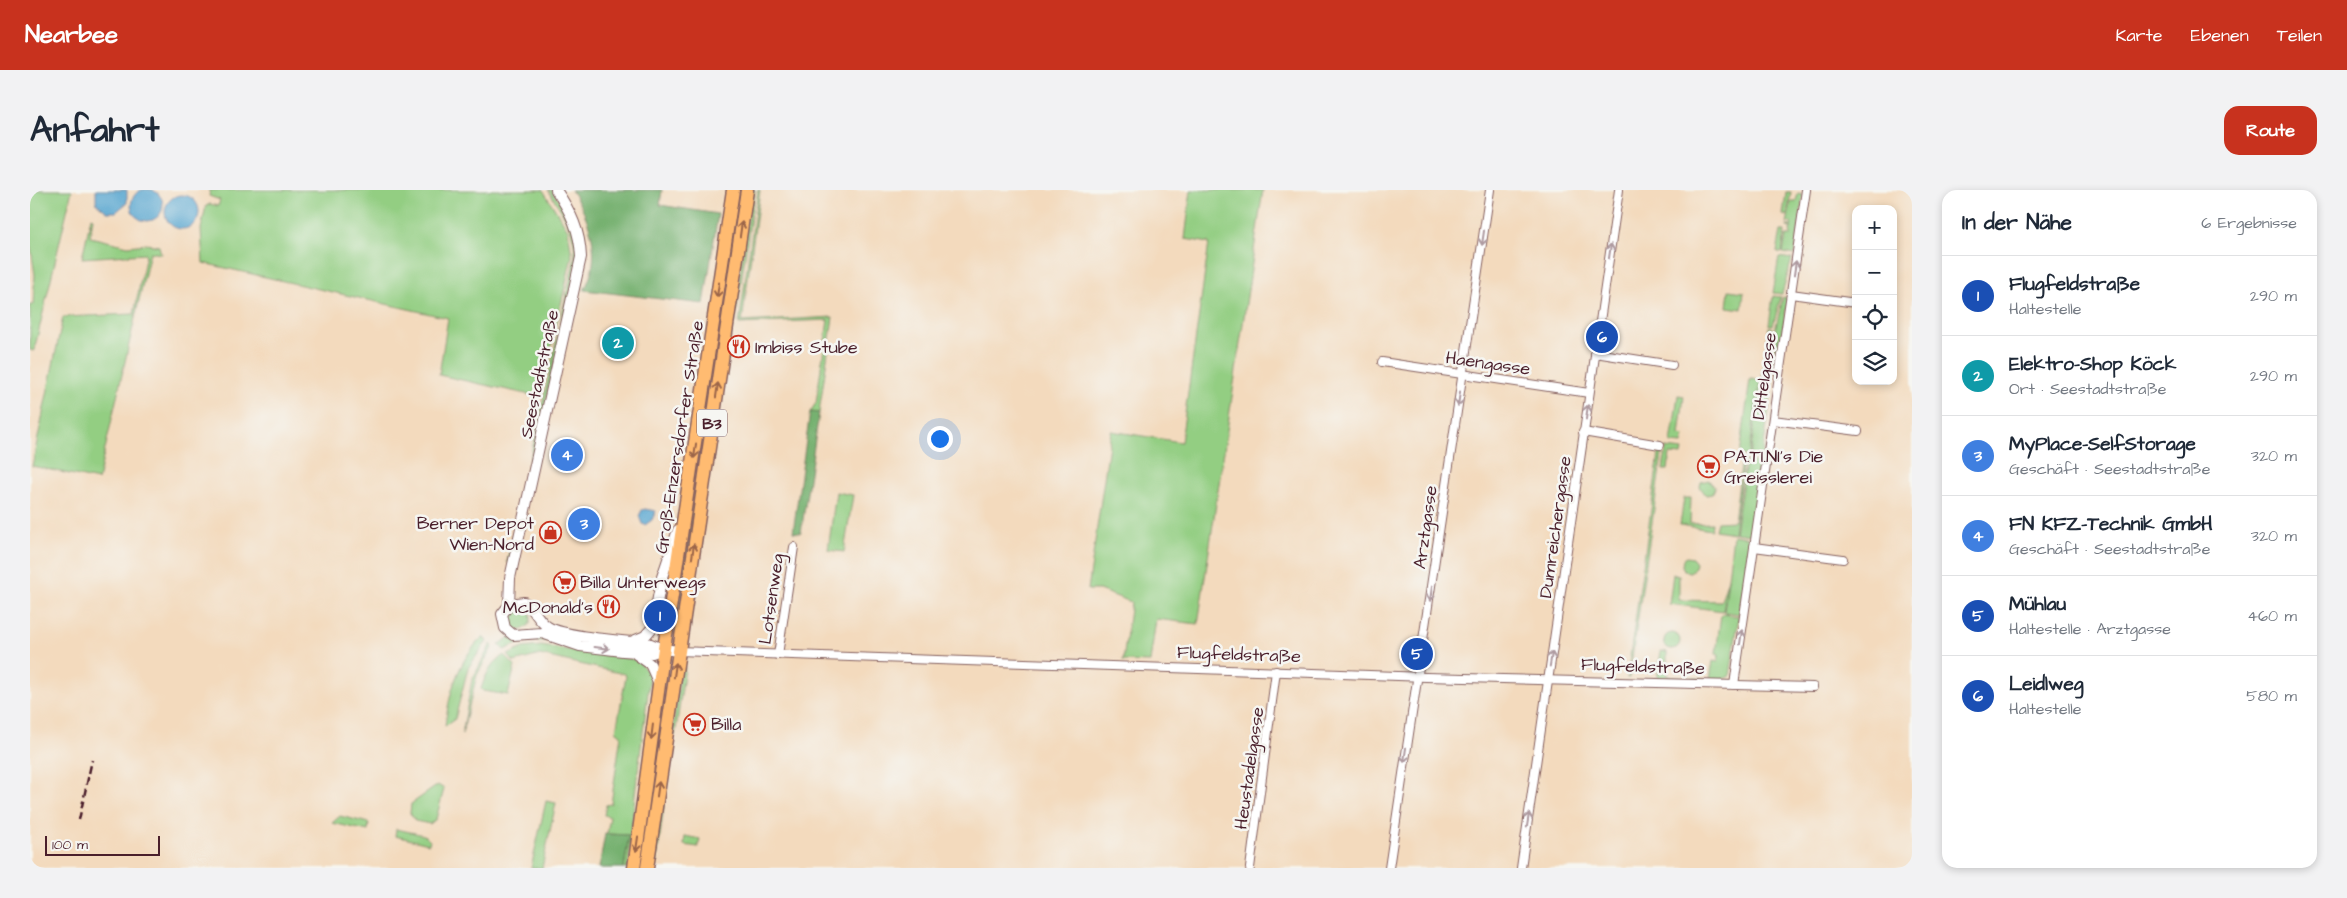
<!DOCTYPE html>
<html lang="de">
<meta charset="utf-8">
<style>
body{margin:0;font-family:"Architects Daughter",sans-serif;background:#f2f2f3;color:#1f2937}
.controls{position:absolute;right:15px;top:15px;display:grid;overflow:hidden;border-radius:10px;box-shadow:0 2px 8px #0003}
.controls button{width:45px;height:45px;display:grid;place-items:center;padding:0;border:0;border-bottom:1px solid #e0e1e3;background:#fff;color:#1f2937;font:25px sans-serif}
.scale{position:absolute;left:15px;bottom:12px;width:115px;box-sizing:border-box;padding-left:5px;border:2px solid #4a1f2b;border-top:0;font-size:14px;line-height:18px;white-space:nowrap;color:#4a1f2b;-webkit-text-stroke:4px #f6f6f2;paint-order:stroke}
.you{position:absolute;left:909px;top:248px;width:18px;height:18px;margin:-12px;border:4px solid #fff;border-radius:50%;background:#1a73e8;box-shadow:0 0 0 8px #1a73e833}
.badge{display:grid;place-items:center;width:32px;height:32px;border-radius:50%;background:#c8321e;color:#fff;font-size:16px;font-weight:700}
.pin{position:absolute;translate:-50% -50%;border:2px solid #fff;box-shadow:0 1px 5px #0006}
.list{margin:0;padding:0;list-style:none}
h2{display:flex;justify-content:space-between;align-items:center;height:65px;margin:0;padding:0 20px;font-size:21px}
h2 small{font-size:16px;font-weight:400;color:#747a83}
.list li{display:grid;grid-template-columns:32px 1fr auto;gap:15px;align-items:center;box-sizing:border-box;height:80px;padding:0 20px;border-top:1px solid #e0e1e3}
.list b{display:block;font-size:19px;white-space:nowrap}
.list p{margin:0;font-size:16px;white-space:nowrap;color:#747a83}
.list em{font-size:16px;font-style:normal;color:#747a83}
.icon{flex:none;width:28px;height:28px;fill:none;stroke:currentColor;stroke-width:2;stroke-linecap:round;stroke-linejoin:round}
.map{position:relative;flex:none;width:1882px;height:678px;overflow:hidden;border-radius:15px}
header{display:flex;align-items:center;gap:30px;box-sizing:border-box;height:70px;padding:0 25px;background:#c8321e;color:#fff}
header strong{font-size:24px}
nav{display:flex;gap:28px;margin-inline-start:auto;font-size:18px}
.intro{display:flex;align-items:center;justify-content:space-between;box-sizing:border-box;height:120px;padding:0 30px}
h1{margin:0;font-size:35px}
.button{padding:12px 22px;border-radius:15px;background:#c8321e;color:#fff;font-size:18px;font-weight:700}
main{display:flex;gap:30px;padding:0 30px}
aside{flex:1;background:#fff;border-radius:15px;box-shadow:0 2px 8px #0003}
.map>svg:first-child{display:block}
.green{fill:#93ce82;stroke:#6e7656}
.forest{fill:#76b170;stroke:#60684e}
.water{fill:#55a4cf;stroke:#50627d}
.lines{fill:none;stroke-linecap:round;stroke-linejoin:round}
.minor-casing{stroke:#85605e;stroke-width:10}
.tertiary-casing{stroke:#85605e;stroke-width:12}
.primary-casing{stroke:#85605e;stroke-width:15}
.minor{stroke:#fff;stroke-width:8}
.tertiary{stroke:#fff;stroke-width:10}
.primary{stroke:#ffbb71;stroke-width:12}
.rail{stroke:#4a1f2b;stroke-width:2.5;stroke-dasharray:8 4;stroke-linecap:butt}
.oneway{stroke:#9b654a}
.oneway2{stroke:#ae9aa0}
.labels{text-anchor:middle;stroke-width:5;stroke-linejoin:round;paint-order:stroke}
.shield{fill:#f6f6f2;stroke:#7e6067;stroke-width:1}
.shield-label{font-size:16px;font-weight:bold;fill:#4a1f2b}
.poi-label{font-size:18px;fill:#4a1f2b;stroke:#f6f6f2;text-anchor:start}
.street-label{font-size:18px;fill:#4a1f2b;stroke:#f6f6f2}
</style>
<header>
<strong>Nearbee</strong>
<nav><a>Karte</a><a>Ebenen</a><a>Teilen</a></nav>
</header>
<div class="intro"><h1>Anfahrt</h1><a class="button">Route</a></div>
<main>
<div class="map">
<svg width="1882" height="678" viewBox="0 0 1882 678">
<rect width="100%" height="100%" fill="#f6f6f2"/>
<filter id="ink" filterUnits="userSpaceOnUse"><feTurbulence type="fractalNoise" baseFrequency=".02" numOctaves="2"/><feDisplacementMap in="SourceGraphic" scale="10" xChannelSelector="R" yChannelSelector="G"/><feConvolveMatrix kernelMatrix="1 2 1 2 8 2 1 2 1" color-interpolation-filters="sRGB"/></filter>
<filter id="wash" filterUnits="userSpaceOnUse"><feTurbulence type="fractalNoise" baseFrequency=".0096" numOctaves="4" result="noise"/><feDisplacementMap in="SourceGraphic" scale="20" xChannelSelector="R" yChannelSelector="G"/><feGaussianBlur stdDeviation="1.12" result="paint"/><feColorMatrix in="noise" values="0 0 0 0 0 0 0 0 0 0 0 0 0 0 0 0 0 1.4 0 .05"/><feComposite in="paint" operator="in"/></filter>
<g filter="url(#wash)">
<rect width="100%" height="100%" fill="#f3dabd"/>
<!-- green -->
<g class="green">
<path d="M 0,0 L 42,0 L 4,161 L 0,160 L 0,115 L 3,115 L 5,85 L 0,52 Z"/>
<path d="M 180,0 L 513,0 L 538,40 L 542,66 L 510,207 L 409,185 L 418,128 L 173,73 L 171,39 L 176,16 L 180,14 L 188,16 L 190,10 L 179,6 Z"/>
<path d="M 518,0 L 522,0 C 537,23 550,43 547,71 L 480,373 L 477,372 L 545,66 C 545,39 532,22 518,0 Z"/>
<path d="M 708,0 L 710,0 L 710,8 L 648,446 L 643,446 Z"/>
<path d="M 722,0 L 725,0 L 705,133 L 703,131 Z"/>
<path d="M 728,0 L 730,0 L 712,132 L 803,127 L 789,223 L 780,222 L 786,213 L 798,130 L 709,134 Z"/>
<path d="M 1161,0 L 1233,0 L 1168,434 L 1126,429 L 1120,472 L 1093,471 L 1101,412 L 1069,400 L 1058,400 L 1081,241 L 1151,252 L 1179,53 L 1155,49 Z"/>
<path d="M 1756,2 L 1761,2 L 1757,26 L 1753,25 Z"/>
<path d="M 1768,4 L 1773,5 L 1765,65 L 1753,63 L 1756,46 L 1761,46 L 1760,39 L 1762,38 L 1757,37 L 1757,36 L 1762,36 L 1760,32 L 1757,34 L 1761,11 L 1766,11 Z"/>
<path d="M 61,27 L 63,28 L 60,47 L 98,56 L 116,54 L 129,56 L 131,64 L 120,62 L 68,290 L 2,276 L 33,127 L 104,124 L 116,64 L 52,68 Z"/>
<path d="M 1751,41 L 1755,41 L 1752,63 L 1747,62 Z"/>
<path d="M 1749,67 L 1762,69 L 1752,104 L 1743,103 Z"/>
<path d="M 1699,100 L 1714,102 L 1712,119 L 1697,117 Z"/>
<path d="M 1743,106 L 1751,107 L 1743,135 L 1739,135 Z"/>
<path d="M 1753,107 L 1758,108 L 1746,181 L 1745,140 Z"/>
<path d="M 1739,137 L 1743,138 L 1744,183 L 1740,186 L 1732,185 Z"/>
<path d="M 1720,189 L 1730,190 L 1719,266 L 1710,265 Z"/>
<path d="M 1731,190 L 1743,192 L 1732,268 L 1720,266 Z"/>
<path d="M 1648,205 L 1654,206 L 1649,245 L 1654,246 L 1652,254 L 1641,253 Z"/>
<path d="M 1630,257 L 1633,258 L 1599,488 L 1597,488 Z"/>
<path d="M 1636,258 L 1653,260 L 1652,265 L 1640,264 L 1638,280 L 1633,280 Z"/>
<path d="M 1712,269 L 1714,269 L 1704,343 L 1685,340 L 1687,332 L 1704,331 Z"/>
<path d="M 1716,271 L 1731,273 L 1721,345 L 1705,343 Z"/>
<path d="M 1679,290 L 1685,298 L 1682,304 L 1676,305 L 1670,297 L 1671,292 Z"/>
<path d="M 806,302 L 823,305 L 814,362 L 798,360 Z"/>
<path d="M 1654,308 L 1661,308 L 1660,334 L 1682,333 L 1681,340 L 1650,335 Z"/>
<path d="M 1703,345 L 1721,348 L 1709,424 L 1694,422 Z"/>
<path d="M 1656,367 L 1662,368 L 1666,373 L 1665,378 L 1660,382 L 1654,381 L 1652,376 L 1653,369 Z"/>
<path d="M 1643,384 L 1649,385 L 1649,410 L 1691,411 L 1698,388 L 1693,421 L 1639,414 Z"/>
<circle cx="489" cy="428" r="12"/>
<path d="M 1691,424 L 1709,426 L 1700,486 L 1689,491 L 1627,489 L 1631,461 L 1637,462 L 1637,486 L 1680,489 L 1683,471 L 1688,472 L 1689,465 L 1686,464 Z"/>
<circle cx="1642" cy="451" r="8"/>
<path d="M 502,444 L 520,451 L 495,451 L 474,460 L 469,455 L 478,448 Z"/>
<path d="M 453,447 L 457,451 L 438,478 L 425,529 L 415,536 C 419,504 428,469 453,447 Z"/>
<path d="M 461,454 L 463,456 L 447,485 L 432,544 L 442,490 Z"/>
<path d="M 511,456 L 602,469 L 609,472 L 616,480 L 618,480 L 620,487 L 605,604 L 598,678 L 594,678 L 599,645 L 577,644 L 580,627 L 574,625 L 576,615 L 581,614 L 591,545 L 586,541 L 596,486 L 594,484 L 510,465 L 484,472 L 478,465 L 493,458 Z"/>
<path d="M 474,465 L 485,476 L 478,505 L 453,501 L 451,499 C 455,485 462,473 474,465 Z"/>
<path d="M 651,477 L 655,478 L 645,546 L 642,544 Z"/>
<path d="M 408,595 L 414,599 L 406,629 L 400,634 L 385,631 L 380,623 L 381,614 Z"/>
<path d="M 636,599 L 626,678 L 623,678 L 634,601 Z"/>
<path d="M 516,611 L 526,613 L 512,678 L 501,678 Z"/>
<path d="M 310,626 L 339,633 L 338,641 L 302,633 Z"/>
<path d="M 366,639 L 394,645 L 400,651 L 399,654 L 365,646 Z"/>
<path d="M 655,646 L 670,649 L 668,657 L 654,655 Z"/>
</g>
<!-- forest -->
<g class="forest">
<path d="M 541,0 L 632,0 L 630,15 L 688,24 L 674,114 L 554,100 C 573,68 561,29 541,0 Z"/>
<path d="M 780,222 L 789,223 L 771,343 L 763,342 Z"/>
<path d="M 575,644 L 599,645 L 594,678 L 569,678 Z"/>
</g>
<!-- water -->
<g class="water">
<circle cx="117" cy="15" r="16"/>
<path d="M 66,0 L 97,0 L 97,13 L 86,22 L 77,22 L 66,13 Z"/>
<circle cx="152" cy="22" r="17"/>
<path d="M 615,319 L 626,321 L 622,330 L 615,335 L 612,334 L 609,326 L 612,320 Z"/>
</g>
</g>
<g filter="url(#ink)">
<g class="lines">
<defs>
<g id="minor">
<path d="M 1761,104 L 1826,113"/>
<path d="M 1565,163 L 1642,175"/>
<path d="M 1352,172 L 1559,203"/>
<path d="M 1743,230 L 1828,241"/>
<path d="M 1553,242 L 1630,255"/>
<path d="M 1724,357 L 1813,369"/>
<path d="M 648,461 L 1396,487 L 1783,497"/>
<path d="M 748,465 L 764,357"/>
<path d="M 1704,495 L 1776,0"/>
<path d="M 1220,678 L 1246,481"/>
<path d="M 1359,678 L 1460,0"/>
<path d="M 1491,678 L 1589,0"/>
</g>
<g id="tertiary">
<path d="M 479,415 L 480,388 L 551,67 C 550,41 541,22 526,0"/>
<path d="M 603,451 L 615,446 L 622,438 L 632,387 L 648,340"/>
<path d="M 633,459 L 622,463 L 593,461 L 550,456 L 512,443 L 483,445 L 475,438 L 472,424 L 480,414 L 494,412 C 505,418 507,430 518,437 C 535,447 597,451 621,454 L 633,459 L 648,461"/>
<path d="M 606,464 L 620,474 L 629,494"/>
</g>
<g id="primary">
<path d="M 604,678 L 633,465 L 703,0"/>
<path d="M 617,678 L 717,0"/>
</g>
</defs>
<!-- minor casing -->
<use href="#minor" class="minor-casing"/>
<!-- tertiary casing -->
<use href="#tertiary" class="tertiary-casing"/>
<!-- primary casing -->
<use href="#primary" class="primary-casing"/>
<!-- minor -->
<use href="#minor" class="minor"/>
<!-- tertiary -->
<use href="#tertiary" class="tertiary"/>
<!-- primary -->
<use href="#primary" class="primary"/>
<!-- rail -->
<path class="rail" d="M 49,630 L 62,570"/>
</g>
<!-- one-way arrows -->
<defs><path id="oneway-shaft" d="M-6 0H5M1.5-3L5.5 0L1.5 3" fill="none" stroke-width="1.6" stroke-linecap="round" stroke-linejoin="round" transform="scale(1.25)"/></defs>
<g class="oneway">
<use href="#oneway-shaft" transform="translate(711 39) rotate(-82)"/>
<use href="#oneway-shaft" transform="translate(688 100) rotate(98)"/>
<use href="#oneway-shaft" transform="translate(687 200) rotate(-82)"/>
<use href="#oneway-shaft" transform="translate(665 261) rotate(98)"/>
<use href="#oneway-shaft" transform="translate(663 361) rotate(-82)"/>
<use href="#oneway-shaft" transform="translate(645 480) rotate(-82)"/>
<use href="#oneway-shaft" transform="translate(622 542) rotate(97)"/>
<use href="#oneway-shaft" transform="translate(628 599) rotate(-82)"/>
<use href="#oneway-shaft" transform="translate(607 654) rotate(98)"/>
</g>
<g class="oneway2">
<use href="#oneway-shaft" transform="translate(1453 48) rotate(98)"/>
<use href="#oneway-shaft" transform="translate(1580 61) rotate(-82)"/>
<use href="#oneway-shaft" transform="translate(1765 78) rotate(-82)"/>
<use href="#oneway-shaft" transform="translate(1429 209) rotate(98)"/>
<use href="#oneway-shaft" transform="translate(1557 222) rotate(-82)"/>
<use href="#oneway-shaft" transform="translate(1401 404) rotate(98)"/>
<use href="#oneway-shaft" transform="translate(1711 447) rotate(-82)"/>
<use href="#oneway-shaft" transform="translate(572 458) rotate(7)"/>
<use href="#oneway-shaft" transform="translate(1521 469) rotate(-81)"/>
<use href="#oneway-shaft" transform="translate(1375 565) rotate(98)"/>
<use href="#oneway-shaft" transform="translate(1498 630) rotate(-81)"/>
</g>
</g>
<!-- icons -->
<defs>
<symbol id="restaurant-ring" viewBox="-11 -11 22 22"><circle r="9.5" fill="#f6f6f2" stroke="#c8321e" stroke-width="1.5"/><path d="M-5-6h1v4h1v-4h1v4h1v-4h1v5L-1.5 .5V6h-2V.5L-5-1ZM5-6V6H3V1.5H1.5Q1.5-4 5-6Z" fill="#c8321e"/></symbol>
<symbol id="supermarket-ring" viewBox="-11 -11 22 22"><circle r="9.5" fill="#f6f6f2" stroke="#c8321e" stroke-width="1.5"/><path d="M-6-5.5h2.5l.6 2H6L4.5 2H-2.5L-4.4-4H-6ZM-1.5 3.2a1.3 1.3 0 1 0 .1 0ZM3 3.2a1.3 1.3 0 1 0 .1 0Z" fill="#c8321e"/></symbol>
<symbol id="shop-ring" viewBox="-11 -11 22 22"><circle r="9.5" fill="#f6f6f2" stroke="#c8321e" stroke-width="1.5"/><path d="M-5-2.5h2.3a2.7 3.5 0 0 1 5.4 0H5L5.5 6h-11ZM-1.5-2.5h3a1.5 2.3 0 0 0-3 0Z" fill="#c8321e"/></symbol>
</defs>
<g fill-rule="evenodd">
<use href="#restaurant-ring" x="696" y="144" width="25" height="25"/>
<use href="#supermarket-ring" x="1666" y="264" width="25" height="25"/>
<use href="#shop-ring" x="508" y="330" width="25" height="25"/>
<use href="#supermarket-ring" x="522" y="380" width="25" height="25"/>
<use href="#restaurant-ring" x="566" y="404" width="25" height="25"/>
<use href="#supermarket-ring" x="652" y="522" width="25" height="25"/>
</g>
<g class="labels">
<!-- shield labels -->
<rect class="shield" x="667" y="219.5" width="30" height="27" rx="4"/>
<g class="shield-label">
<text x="682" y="239">B3</text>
</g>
<!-- poi labels -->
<g class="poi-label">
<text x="725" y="163">Imbiss Stube</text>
<text x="1694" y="272">PA.TI.NI's Die<tspan x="1694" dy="21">Greisslerei</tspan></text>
<text x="504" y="339" text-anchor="end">Berner Depot<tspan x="504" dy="21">Wien-Nord</tspan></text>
<text x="550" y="398">Billa Unterwegs</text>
<text x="563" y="423" text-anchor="end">McDonald's</text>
<text x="681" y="540">Billa</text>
</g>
<!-- street labels -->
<g class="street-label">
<text transform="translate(1458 173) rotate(8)" y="6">Haengasse</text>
<text transform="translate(509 184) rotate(-78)" y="6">Seestadtstraße</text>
<text transform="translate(1734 186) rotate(-82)" y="6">Dittelgasse</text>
<text transform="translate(649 247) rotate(-81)" y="6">Groß-Enzersdorfer Straße</text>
<text transform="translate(1395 337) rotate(-82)" y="6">Arztgasse</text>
<text transform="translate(1525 337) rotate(-82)" y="6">Dumreichergasse</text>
<text transform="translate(741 409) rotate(-82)" y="6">Lotsenweg</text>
<text transform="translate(1209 464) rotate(2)" y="6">Flugfeldstraße</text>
<text transform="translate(1613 476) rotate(2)" y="6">Flugfeldstraße</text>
<text transform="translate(1219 578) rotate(-82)" y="6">Heustadelgasse</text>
</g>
</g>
</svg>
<div class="controls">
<button>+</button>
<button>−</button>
<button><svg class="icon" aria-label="locate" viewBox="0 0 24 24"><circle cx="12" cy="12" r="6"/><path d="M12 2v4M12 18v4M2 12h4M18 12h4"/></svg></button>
<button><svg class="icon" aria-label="layers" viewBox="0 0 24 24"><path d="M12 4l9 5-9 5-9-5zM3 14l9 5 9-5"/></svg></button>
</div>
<div class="scale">100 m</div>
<div class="you"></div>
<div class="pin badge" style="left:630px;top:426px;background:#1a4fb4">1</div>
<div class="pin badge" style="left:588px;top:153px;background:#0f9aa8">2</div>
<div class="pin badge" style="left:554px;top:334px;background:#3f7fe0">3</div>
<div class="pin badge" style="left:537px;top:265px;background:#3f7fe0">4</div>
<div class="pin badge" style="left:1387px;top:464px;background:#1a4fb4">5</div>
<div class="pin badge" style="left:1572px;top:147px;background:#1a4fb4">6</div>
</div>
<aside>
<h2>In der Nähe<small>6 Ergebnisse</small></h2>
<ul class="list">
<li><span class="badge" style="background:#1a4fb4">1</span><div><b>Flugfeldstraße</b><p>Haltestelle</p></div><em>290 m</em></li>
<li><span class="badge" style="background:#0f9aa8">2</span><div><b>Elektro-Shop Köck</b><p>Ort · Seestadtstraße</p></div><em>290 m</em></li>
<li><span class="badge" style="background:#3f7fe0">3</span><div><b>MyPlace-SelfStorage</b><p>Geschäft · Seestadtstraße</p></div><em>320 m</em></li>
<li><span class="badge" style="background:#3f7fe0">4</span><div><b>FN KFZ-Technik GmbH</b><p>Geschäft · Seestadtstraße</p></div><em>320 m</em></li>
<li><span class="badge" style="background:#1a4fb4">5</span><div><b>Mühlau</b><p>Haltestelle · Arztgasse</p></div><em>460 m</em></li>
<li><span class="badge" style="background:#1a4fb4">6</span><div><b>Leidlweg</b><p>Haltestelle</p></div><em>580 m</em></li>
</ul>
</aside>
</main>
